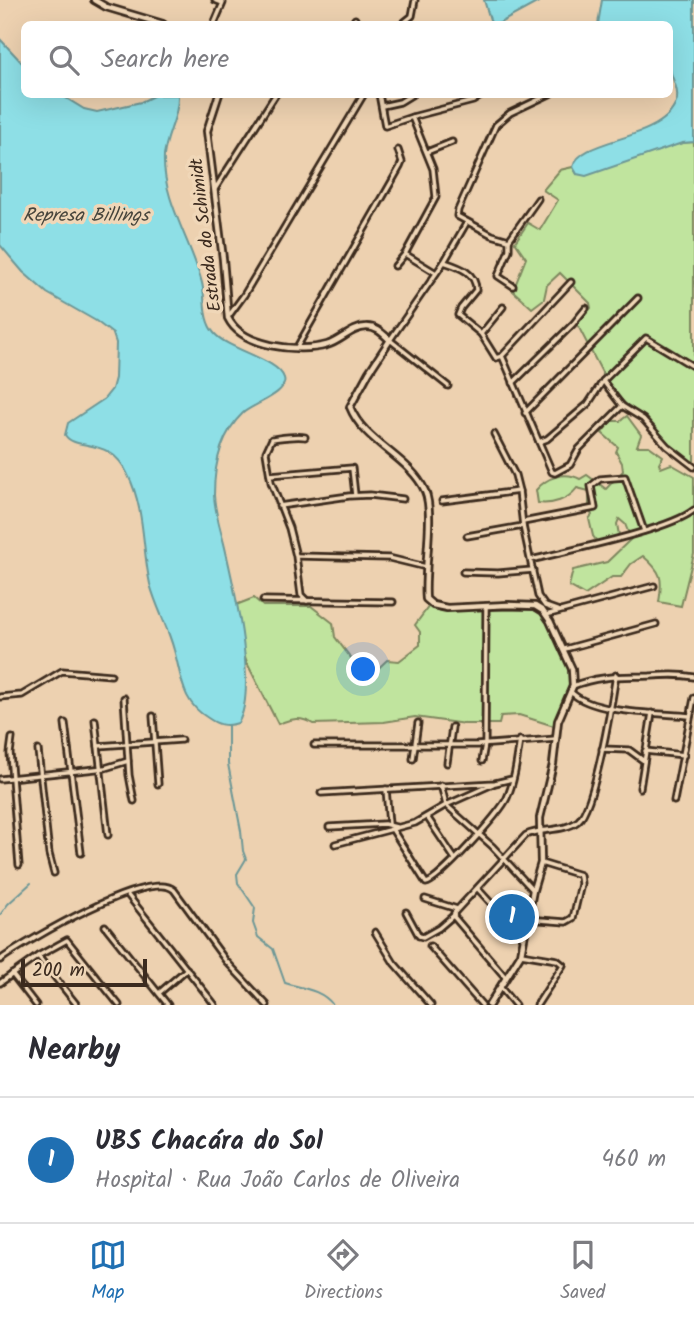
<!DOCTYPE html>
<meta charset="utf-8">
<style>
body{margin:0;font-family:Kalam,sans-serif;background:#f7f7f7;color:#2b2b33}
.scale{position:absolute;left:21px;bottom:18px;width:126px;box-sizing:border-box;padding-left:7px;border:4px solid #3b2a1e;border-top:0;font-size:19px;line-height:24px;white-space:nowrap;color:#3b2a1e;-webkit-text-stroke:5px #f0d7b8;paint-order:stroke}
.you{position:absolute;left:364px;top:670px;width:24px;height:24px;margin:-18px;border:5px solid #fff;border-radius:50%;background:#1a73e8;box-shadow:0 0 0 10px #1a73e833}
.badge{display:grid;place-items:center;width:46px;height:46px;border-radius:50%;background:#1f6fb2;color:#fff;font-size:23px;font-weight:700}
.pin{position:absolute;translate:-50% -50%;border:4px solid #fff;box-shadow:0 2px 7px #0006}
.list{margin:0;padding:0;list-style:none}
h2{display:flex;justify-content:space-between;align-items:center;height:91px;margin:0;padding:0 28px;font-size:30px}
h2 small{font-size:23px;font-weight:400;color:#7c7c81}
.list li{display:grid;grid-template-columns:46px 1fr auto;gap:21px;align-items:center;box-sizing:border-box;height:126px;padding:0 28px;border-top:2px solid #e1e1e2}
.list b{display:block;font-size:26px;white-space:nowrap}
.list p{margin:0;font-size:23px;white-space:nowrap;color:#7c7c81}
.list em{font-size:23px;font-style:normal;color:#7c7c81}
.icon{flex:none;width:38px;height:38px;fill:none;stroke:currentColor;stroke-width:2;stroke-linecap:round;stroke-linejoin:round}
.map{position:relative;flex:none;width:694px;height:1005px;overflow:hidden}
.search{position:absolute;background:#fff;box-shadow:0 7px 28px #0002;left:21px;right:21px;top:21px;height:77px;display:flex;align-items:center;gap:18px;box-sizing:border-box;padding:0 24px;border-radius:10px;color:#7c7c81;font-size:26px}
.sheet{height:217px;background:#fff}
nav{display:flex;justify-content:space-around;align-items:center;box-sizing:border-box;height:98px;border-top:2px solid #e1e1e2;background:#fff;font-size:19px;color:#7c7c81}
nav a{display:grid;justify-items:center;gap:4px}
nav .on{color:#1f6fb2}
.map>svg:first-child{display:block}
.green{fill:#c0e49e;stroke:#7e875e;stroke-width:2}
.water{fill:#8edfe6;stroke:#6d9796;stroke-width:2}
.lines{fill:none;stroke-linecap:round;stroke-linejoin:round}
.stream{stroke:#6d9796;stroke-width:2}
.street-casing{stroke:#3b2a1e;stroke-width:9}
.secondary-casing{stroke:#3b2a1e;stroke-width:10}
.street{stroke:#f0d7b8;stroke-width:3.5}
.secondary{stroke:#f0d7b8;stroke-width:4.5}
.labels{text-anchor:middle;stroke-width:7;stroke-linejoin:round;paint-order:stroke}
.street-label{font-size:18px;fill:#3b2a1e;stroke:#f0d7b8}
.water-label{font-size:19px;font-style:italic;fill:#47453c;stroke:#f0d7b8}
</style>
<div class="map">
<svg width="694" height="1005" viewBox="0 0 694 1005">
<rect width="100%" height="100%" fill="#edd1b0"/>
<filter id="ink" filterUnits="userSpaceOnUse"><feTurbulence type="fractalNoise" baseFrequency=".0143" numOctaves="2"/><feDisplacementMap in="SourceGraphic" scale="14" xChannelSelector="R" yChannelSelector="G"/><feConvolveMatrix kernelMatrix="1 2 1 2 8 2 1 2 1" color-interpolation-filters="sRGB"/></filter>
<g filter="url(#ink)">
<!-- green -->
<g class="green">
<path d="M 694,142 L 694,467 L 667,446 L 610,388 L 577,324 L 591,308 L 590,303 L 560,273 L 547,285 L 544,299 L 532,308 L 513,291 L 526,258 L 515,242 L 528,223 L 540,230 L 558,200 L 543,190 L 560,170 L 573,167 L 577,174 L 682,143 Z"/>
<path d="M 627,416 L 641,435 L 637,446 L 649,446 L 663,456 L 659,464 L 661,468 L 671,464 L 694,477 L 694,554 L 681,606 L 659,602 C 663,578 662,572 643,556 L 631,564 L 621,577 L 612,577 L 585,595 L 569,586 L 573,570 L 607,562 L 631,539 L 625,524 L 619,519 L 617,524 L 619,535 L 598,543 L 593,536 L 589,519 L 592,515 L 589,510 L 589,491 L 577,488 C 568,500 552,505 538,503 L 536,490 C 547,477 565,471 580,479 L 587,475 L 606,489 L 623,471 L 622,463 L 616,452 L 618,447 L 602,433 L 611,421 L 620,421 Z"/>
<path d="M 254,598 L 263,606 L 311,606 L 333,623 L 335,637 L 367,679 L 387,660 L 399,661 L 420,645 L 420,632 L 415,625 L 429,606 L 444,610 L 534,610 L 542,613 C 553,632 576,668 571,690 C 568,702 560,715 554,726 L 519,715 L 501,716 L 499,724 L 465,724 L 415,717 L 384,722 L 313,724 C 300,716 292,719 278,724 L 248,665 L 242,648 L 236,605 Z"/>
</g>
<!-- water -->
<g class="water">
<path d="M 484,0 L 542,0 L 498,24 L 491,23 Z"/>
<path d="M 602,0 L 694,0 L 694,142 L 682,143 L 586,176 L 577,174 L 573,167 C 580,136 667,142 677,99 C 679,87 671,79 670,68 C 667,54 670,38 670,24 L 598,24 Z"/>
<path d="M 0,39 L 24,65 L 24,94 L 61,95 L 84,109 L 97,112 L 141,102 L 155,95 L 178,95 C 179,116 166,135 164,156 C 162,199 192,243 202,283 C 206,299 202,319 214,333 C 228,350 278,359 284,378 C 289,393 253,404 243,413 C 220,435 214,465 214,495 C 215,515 222,533 226,552 C 235,591 258,691 238,723 C 226,727 218,725 208,718 C 181,702 182,677 174,650 C 168,627 156,607 150,584 C 142,548 145,509 128,475 C 110,435 76,452 65,435 L 68,423 L 104,399 L 112,389 L 115,378 L 116,343 L 113,334 L 96,321 L 47,293 L 23,272 L 0,245 Z"/>
</g>
<g class="lines">
<!-- stream -->
<g class="stream">
<path d="M 228,726 L 228,764 L 241,831 L 243,851 L 246,859 L 237,874 L 238,883 L 255,908 L 253,923 L 258,937 L 273,949 L 285,983 C 302,988 322,990 333,1005"/>
<path d="M 0,915 L 8,904 L 31,883"/>
</g>
<defs>
<g id="street">
<path d="M 214,24 L 223,3 L 215,0"/>
<path d="M 320,24 L 326,24"/>
<path d="M 352,24 L 355,19"/>
<path d="M 402,24 L 412,16 L 415,0"/>
<path d="M 379,94 L 385,126 L 412,117 L 433,169 L 436,197 L 405,254 L 395,266"/>
<path d="M 382,106 L 400,102 L 413,94"/>
<path d="M 412,117 L 473,101 L 484,94"/>
<path d="M 427,152 L 452,142"/>
<path d="M 215,189 L 276,94"/>
<path d="M 538,199 L 509,240 L 492,235 L 457,216 L 458,210 L 496,125 L 510,113 L 550,94"/>
<path d="M 509,240 L 509,250 L 498,276 L 513,286"/>
<path d="M 405,254 L 436,273"/>
<path d="M 444,262 C 459,267 476,272 476,290 L 461,308 L 458,315 L 481,334 L 496,358 L 502,356 L 571,282"/>
<path d="M 228,317 L 244,295 L 364,94"/>
<path d="M 481,334 L 503,307"/>
<path d="M 297,347 L 400,167 L 402,162 L 398,150"/>
<path d="M 502,356 L 552,472 L 555,473 L 570,465 L 579,449 L 622,406"/>
<path d="M 603,381 L 622,406 L 643,419 L 667,446 L 694,467"/>
<path d="M 513,383 L 573,324 L 586,308"/>
<path d="M 448,386 L 390,340 L 444,262 L 467,222"/>
<path d="M 525,413 L 638,298"/>
<path d="M 494,434 L 515,475 L 519,491"/>
<path d="M 305,437 C 297,435 280,438 272,439 L 266,452 L 271,482 L 289,528 L 296,556 L 301,595 L 307,601"/>
<path d="M 539,442 L 547,439 L 588,404 L 603,381 L 646,338 L 694,367"/>
<path d="M 270,475 L 352,468 L 355,495"/>
<path d="M 442,501 L 519,491 L 523,526 L 538,596 L 545,606 L 559,611"/>
<path d="M 279,506 L 349,496 L 370,495 L 403,499"/>
<path d="M 523,522 L 595,508 L 591,486 L 600,479 L 625,477 L 644,531"/>
<path d="M 467,536 L 523,526"/>
<path d="M 297,556 L 389,558 L 426,567"/>
<path d="M 531,560 C 566,551 670,530 694,510"/>
<path d="M 463,572 L 498,573 L 533,570"/>
<path d="M 263,600 L 393,602"/>
<path d="M 546,615 L 654,586"/>
<path d="M 565,649 L 656,624"/>
<path d="M 573,686 C 599,675 622,677 650,676 C 665,675 678,674 694,677"/>
<path d="M 571,692 C 592,714 660,713 690,716"/>
<path d="M 0,697 L 22,695 L 62,671 L 111,675"/>
<path d="M 124,698 L 129,775 L 134,801"/>
<path d="M 153,716 L 158,784"/>
<path d="M 95,720 L 108,835"/>
<path d="M 65,723 L 81,853"/>
<path d="M 12,738 L 10,753 L 19,865"/>
<path d="M 314,745 L 477,745 L 556,739"/>
<path d="M 98,746 L 181,740"/>
<path d="M 602,749 L 629,750 L 644,761"/>
<path d="M 38,750 L 49,854 L 54,873"/>
<path d="M 645,751 L 684,755"/>
<path d="M 413,759 L 418,723"/>
<path d="M 482,761 L 485,744 L 486,606"/>
<path d="M 447,763 L 452,727"/>
<path d="M 0,779 L 105,768 L 128,761"/>
<path d="M 441,785 L 446,805 L 492,846 L 533,890"/>
<path d="M 640,788 L 652,713"/>
<path d="M 386,789 L 389,824"/>
<path d="M 321,793 L 495,783 L 512,779"/>
<path d="M 674,801 L 694,698"/>
<path d="M 427,817 L 455,859"/>
<path d="M 329,827 L 384,824 L 396,827"/>
<path d="M 392,829 L 426,883 C 438,882 501,812 507,798 C 515,780 517,759 520,740"/>
<path d="M 335,844 L 415,823 L 446,805 L 493,784"/>
<path d="M 478,889 L 523,938"/>
<path d="M 127,894 L 215,1005"/>
<path d="M 425,899 L 457,909"/>
<path d="M 406,912 L 419,936 L 423,937 L 439,928 L 454,915"/>
<path d="M 527,919 L 566,922 L 573,918 L 581,884 L 580,875 L 541,863"/>
<path d="M 105,926 L 168,1005"/>
<path d="M 375,932 L 394,963 L 431,1005"/>
<path d="M 430,946 L 482,1005"/>
<path d="M 521,954 L 557,960 L 563,965 L 537,1005"/>
<path d="M 38,956 L 77,1005"/>
<path d="M 0,960 C 25,942 150,868 174,890 L 226,961 L 267,1005"/>
<path d="M 12,974 L 36,1005"/>
<path d="M 506,978 L 454,917 L 454,913 L 526,835 C 542,828 564,832 578,821 C 595,807 612,701 616,675"/>
<path d="M 0,983 L 38,956 L 67,940 L 119,1005"/>
<path d="M 501,988 L 515,1005"/>
<path d="M 159,993 L 187,969"/>
</g>
<g id="secondary">
<path d="M 94,0 L 106,7 L 163,24"/>
<path d="M 219,94 L 207,131 L 223,259 L 228,318 C 242,347 298,353 327,345 C 341,341 352,327 367,327 C 377,327 383,334 390,340 L 369,372 L 350,407 C 364,443 410,457 425,491 C 435,513 423,572 426,599 L 433,605 L 447,608 L 508,605 L 535,606 L 543,611 L 550,621 L 572,669 L 573,686 L 558,721 L 553,764 L 540,818 L 541,863 L 533,890 L 521,954 L 489,1005"/>
</g>
</defs>
<!-- street casing -->
<use href="#street" class="street-casing"/>
<!-- secondary casing -->
<use href="#secondary" class="secondary-casing"/>
<!-- street -->
<use href="#street" class="street"/>
<!-- secondary -->
<use href="#secondary" class="secondary"/>
</g>
</g>
<g class="labels">
<!-- street labels -->
<g class="street-label">
<text transform="translate(205 235) rotate(-97)" y="6">Estrada do Schimidt</text>
</g>
<!-- water labels -->
<g class="water-label">
<text x="86" y="221">Represa Billings</text>
</g>
</g>
</svg>
<div class="scale">200 m</div>
<div class="you"></div>
<div class="pin badge" style="left:512px;top:917px">1</div>
<div class="search"><svg class="icon" aria-label="search" viewBox="0 0 24 24"><circle cx="10" cy="10" r="6"/><path d="M15 15l6 6"/></svg>Search here</div>
</div>
<section class="sheet">
<h2>Nearby<small></small></h2>
<ul class="list">
<li><span class="badge">1</span><div><b>UBS Chacára do Sol</b><p>Hospital · Rua João Carlos de Oliveira</p></div><em>460 m</em></li>
</ul>
</section>
<nav>
<a class="on"><svg class="icon" aria-label="map" viewBox="0 0 24 24"><path d="M3 6l6-2 6 2 6-2v14l-6 2-6-2-6 2zM9 4v14M15 6v14"/></svg>Map</a>
<a><svg class="icon" aria-label="directions" viewBox="0 0 24 24"><path d="M12 3l9 9-9 9-9-9zM9 14v-3h6M13 9l2 2-2 2"/></svg>Directions</a>
<a><svg class="icon" aria-label="saved" viewBox="0 0 24 24"><path d="M7 4h10v16l-5-4-5 4z"/></svg>Saved</a>
</nav>
